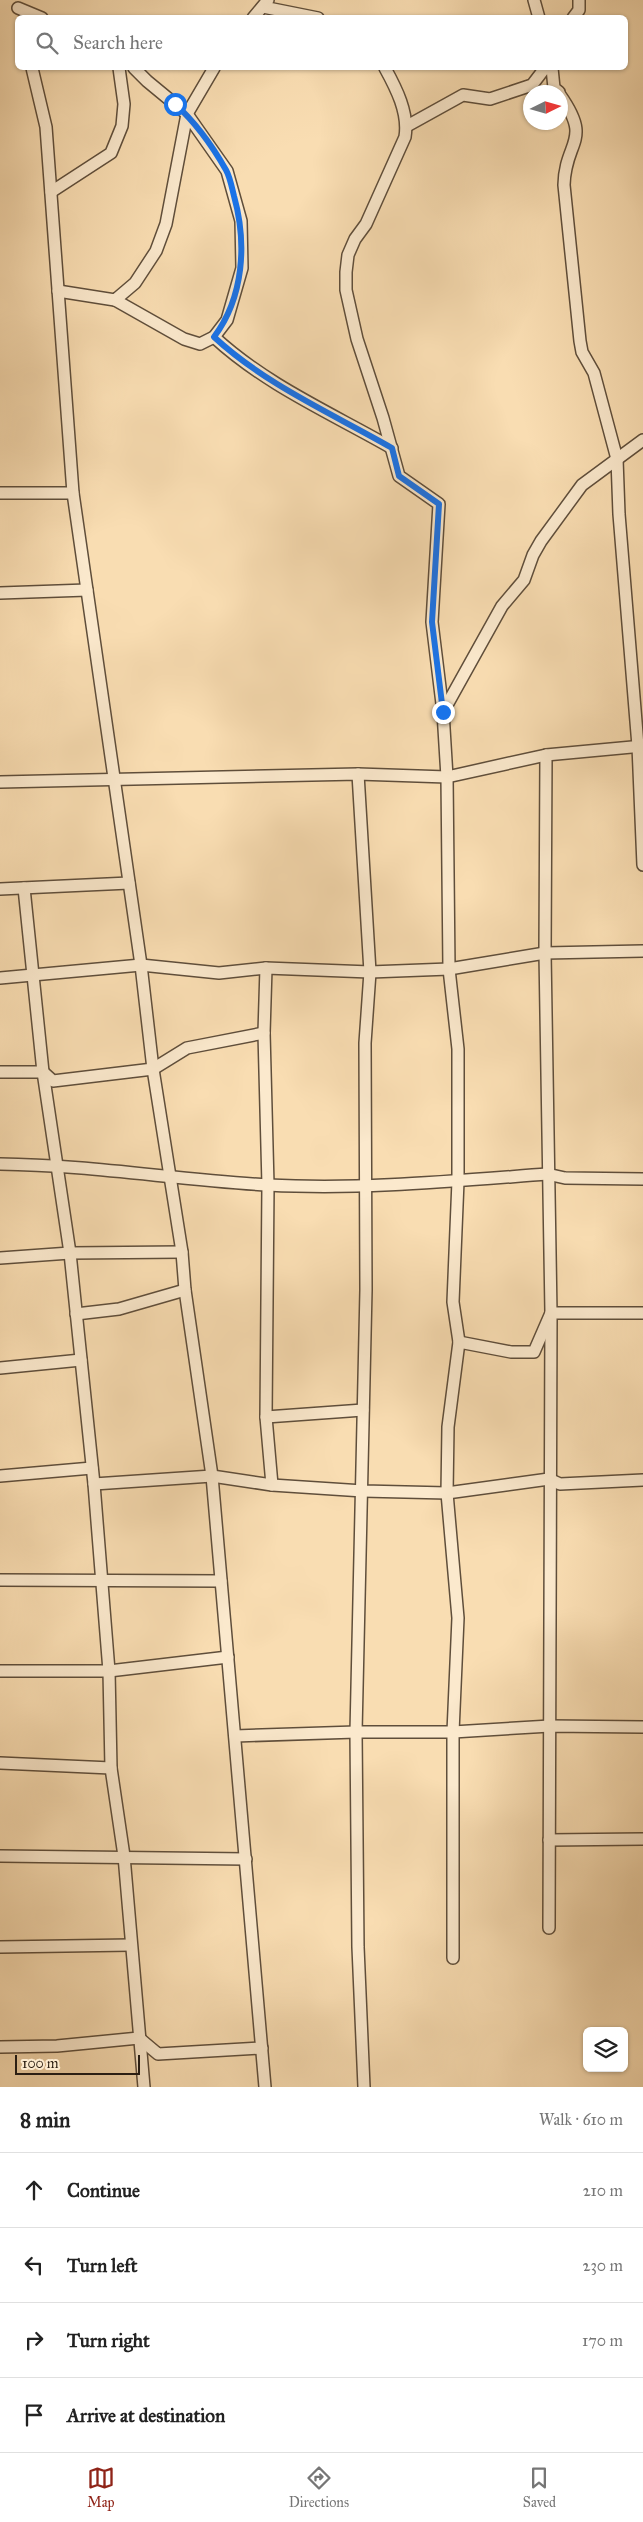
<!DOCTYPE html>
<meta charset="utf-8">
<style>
body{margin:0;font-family:"IM FELL Great Primer",serif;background:#f6f6f6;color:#222}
.controls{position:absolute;right:15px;bottom:15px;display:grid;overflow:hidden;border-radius:8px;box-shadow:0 1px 4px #0004}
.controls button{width:45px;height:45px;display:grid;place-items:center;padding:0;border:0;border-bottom:1px solid #e0e0e0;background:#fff;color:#222;font:25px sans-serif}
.compass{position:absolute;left:523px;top:85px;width:45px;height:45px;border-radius:50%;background:#fff;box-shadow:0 1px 4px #0004;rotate:85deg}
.scale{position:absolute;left:15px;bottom:12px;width:125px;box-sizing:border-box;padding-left:5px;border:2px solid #2c1f13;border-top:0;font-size:14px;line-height:18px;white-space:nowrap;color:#2c1f13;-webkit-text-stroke:4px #fbe9cd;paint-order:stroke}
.stop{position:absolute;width:15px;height:15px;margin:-11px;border:4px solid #1a73e8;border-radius:50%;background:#fff}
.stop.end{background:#1a73e8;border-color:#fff;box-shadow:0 1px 5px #0008}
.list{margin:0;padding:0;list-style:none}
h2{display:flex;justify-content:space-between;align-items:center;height:65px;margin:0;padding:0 20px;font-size:21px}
h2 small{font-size:16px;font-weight:400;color:#767676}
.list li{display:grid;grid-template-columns:32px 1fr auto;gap:15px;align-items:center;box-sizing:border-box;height:75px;padding:0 20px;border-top:1px solid #e0e0e0}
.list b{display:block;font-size:19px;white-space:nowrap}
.list em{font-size:16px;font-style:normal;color:#767676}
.icon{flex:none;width:28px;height:28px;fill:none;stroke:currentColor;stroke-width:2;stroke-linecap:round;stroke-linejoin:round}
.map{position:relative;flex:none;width:643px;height:2087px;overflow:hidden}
.search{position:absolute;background:#fff;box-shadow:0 1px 4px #0004;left:15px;right:15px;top:15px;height:55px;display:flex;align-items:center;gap:12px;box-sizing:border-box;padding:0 18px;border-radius:8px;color:#767676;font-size:19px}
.sheet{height:365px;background:#fff}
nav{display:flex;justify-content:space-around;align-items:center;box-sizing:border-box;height:70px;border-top:1px solid #e0e0e0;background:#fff;font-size:14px;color:#767676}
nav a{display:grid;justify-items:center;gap:2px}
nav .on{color:#8f2418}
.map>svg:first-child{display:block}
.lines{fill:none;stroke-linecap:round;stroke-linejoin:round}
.minor-casing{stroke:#5f4e3b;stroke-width:14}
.minor{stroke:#fbe9cd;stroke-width:11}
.route{stroke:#1a73e8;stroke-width:6}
</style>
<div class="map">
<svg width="643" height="2087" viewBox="0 0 643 2087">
<rect width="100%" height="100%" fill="#f9ddb2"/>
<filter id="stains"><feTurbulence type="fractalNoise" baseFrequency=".004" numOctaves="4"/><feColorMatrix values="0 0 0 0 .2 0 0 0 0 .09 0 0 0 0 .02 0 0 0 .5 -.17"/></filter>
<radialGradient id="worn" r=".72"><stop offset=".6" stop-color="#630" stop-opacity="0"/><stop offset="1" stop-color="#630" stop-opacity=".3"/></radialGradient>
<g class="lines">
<defs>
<g id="minor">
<path d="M 534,0 L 539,18"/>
<path d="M 263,7 L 318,18"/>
<path d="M 18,8 L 42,18"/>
<path d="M 253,18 L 268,0"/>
<path d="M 573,18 L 579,10 L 579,0"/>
<path d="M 32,68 L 46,127 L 73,493 L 141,965 L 153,1069 L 182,1252 L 185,1290 L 212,1476 L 265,2087"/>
<path d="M 385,68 C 396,88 409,113 405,137 L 366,224 L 355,239 L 348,255 L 346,272 L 346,290 L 357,339 L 383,418 L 399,476 L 439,504 L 432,622 L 443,712 L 447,777 L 449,969 L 458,1049 L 458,1181 L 453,1302 L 459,1342 L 448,1427 L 447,1493 L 458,1618 L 453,1732 L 453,1958"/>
<path d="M 552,68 L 554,88 L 559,92"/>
<path d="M 560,95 C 593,142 565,140 564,185 L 580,341 L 582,352 L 594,373 L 617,459 L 619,514 L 638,746 L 643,865"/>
<path d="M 407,126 L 463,95 L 490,99 L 532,85 L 545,68"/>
<path d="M 51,192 L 111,153 L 122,126 L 124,104 L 119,68"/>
<path d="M 58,291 L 115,300 L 135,283 L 156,251 L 166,224 L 187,114 L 214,68"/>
<path d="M 115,300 L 184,339 L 200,344 L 214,337 L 227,320 L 242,268 L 241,221 L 227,171 L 187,114 L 147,81 L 134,68"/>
<path d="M 214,337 C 266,385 331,413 392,448"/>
<path d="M 0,493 L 73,493"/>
<path d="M 0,593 L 87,590"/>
<path d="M 443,712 L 502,606 L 524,580 L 533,555 L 541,541 L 582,485 L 643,440"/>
<path d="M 546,755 L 545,953 L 551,1313 L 549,1928"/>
<path d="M 358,774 L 370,972 L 365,1043 L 366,1290 L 356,1732 L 358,1947 L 364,2087"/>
<path d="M 0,782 L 358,774 L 447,777 L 546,755 L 643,746"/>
<path d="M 24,888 L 43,1072 L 70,1253 L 94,1484 L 109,1671 L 111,1768 L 124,1856 L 144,2087"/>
<path d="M 0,889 L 129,883"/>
<path d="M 266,968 L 264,1033 L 268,1185 L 266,1417 L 272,1485"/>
<path d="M 0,978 L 141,965 L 219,973 L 266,968 L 370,972 L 449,969 L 545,953 L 643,951"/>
<path d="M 0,1072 L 43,1072 L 53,1081 L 153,1069 L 187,1048 L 264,1033"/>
<path d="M 0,1164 C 90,1165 178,1180 268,1185 C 361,1190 454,1181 547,1174 L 565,1178 L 643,1179"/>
<path d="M 0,1258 L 70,1253 L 182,1252"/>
<path d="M 76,1314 L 119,1309 L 185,1290"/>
<path d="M 459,1342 L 511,1352 L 534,1352 L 551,1313 L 643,1313"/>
<path d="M 0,1368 L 81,1360"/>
<path d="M 266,1417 L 363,1410"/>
<path d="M 0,1476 L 92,1468"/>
<path d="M 94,1484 L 212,1476 L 272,1485 L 363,1491 L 447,1493 L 549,1479 L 560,1484 L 643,1480"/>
<path d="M 0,1580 L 221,1581"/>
<path d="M 0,1671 L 109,1671 L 228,1657"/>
<path d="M 235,1736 L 356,1732 L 453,1732 L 550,1726 L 643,1727"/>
<path d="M 0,1763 L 111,1768"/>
<path d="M 549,1840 L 643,1839"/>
<path d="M 0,1856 L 246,1859"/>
<path d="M 0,1947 L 131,1945"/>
<path d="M 0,2047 L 57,2046 L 139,2038 L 158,2054 L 262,2048"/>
</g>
</defs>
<!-- minor casing -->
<use href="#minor" class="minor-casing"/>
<!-- minor -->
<use href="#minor" class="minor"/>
</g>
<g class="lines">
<!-- route -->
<path class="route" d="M 175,104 C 195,122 213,147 226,170 C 230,177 232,188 234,196 C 247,243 244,297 214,337 C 266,385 331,413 392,448 L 399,476 L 439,504 L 432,622 L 443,712"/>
</g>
<rect width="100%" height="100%" filter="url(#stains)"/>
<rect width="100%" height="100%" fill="url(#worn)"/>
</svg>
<div class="controls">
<button><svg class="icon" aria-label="layers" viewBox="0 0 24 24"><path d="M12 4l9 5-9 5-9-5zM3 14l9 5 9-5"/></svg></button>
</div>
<svg class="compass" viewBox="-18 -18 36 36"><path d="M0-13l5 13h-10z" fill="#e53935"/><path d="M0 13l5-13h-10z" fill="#767676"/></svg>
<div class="scale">100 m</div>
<div class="stop" style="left:175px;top:104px"></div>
<div class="stop end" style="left:443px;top:712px"></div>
<div class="search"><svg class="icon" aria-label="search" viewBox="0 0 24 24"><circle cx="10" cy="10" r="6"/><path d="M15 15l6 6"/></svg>Search here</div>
</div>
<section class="sheet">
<h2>8 min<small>Walk · 610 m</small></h2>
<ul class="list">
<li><svg class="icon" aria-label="ahead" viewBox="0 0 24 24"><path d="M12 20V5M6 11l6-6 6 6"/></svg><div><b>Continue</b></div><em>210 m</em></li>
<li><svg class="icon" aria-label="left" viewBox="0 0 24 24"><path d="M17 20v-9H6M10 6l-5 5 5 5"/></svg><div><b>Turn left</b></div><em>230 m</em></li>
<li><svg class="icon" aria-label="right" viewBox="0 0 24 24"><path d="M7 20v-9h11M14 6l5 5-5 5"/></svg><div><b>Turn right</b></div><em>170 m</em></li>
<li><svg class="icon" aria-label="arrive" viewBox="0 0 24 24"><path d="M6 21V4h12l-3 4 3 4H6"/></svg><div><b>Arrive at destination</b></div></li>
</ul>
</section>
<nav>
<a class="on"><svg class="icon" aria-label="map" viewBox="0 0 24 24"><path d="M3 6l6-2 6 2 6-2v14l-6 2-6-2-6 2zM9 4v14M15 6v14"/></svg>Map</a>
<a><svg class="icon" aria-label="directions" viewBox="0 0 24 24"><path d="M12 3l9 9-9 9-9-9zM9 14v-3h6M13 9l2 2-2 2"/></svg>Directions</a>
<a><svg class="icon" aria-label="saved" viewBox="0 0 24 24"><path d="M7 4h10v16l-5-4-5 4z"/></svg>Saved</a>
</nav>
